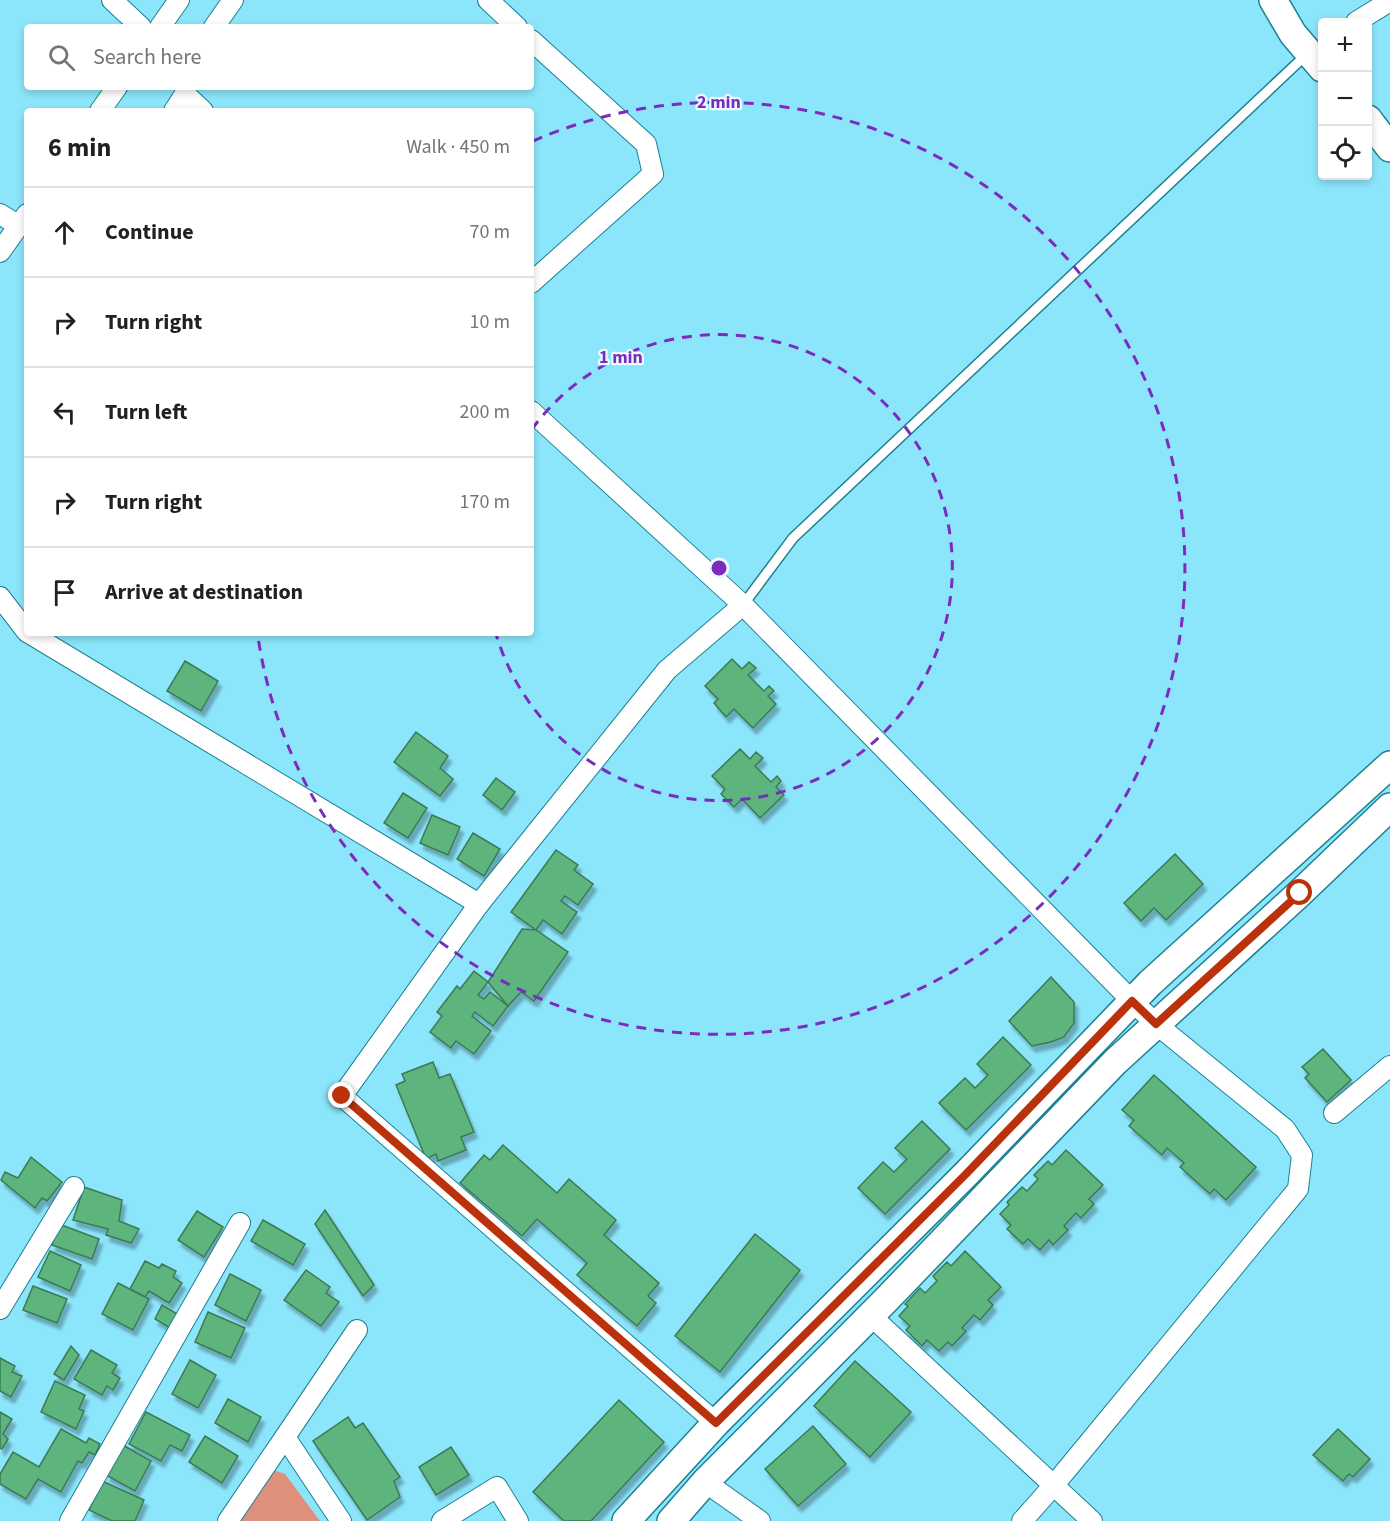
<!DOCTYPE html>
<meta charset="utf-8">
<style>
body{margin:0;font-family:"Source Sans 3",sans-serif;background:#f2f2f2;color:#202124}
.controls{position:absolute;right:18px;top:18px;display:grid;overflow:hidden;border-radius:6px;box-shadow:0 3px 9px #0003}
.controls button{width:54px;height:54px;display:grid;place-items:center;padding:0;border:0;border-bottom:2px solid #e0e0e0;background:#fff;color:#202124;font:30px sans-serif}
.stop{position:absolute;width:18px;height:18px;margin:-14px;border:4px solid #bb310b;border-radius:50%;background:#fff}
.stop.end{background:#bb310b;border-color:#fff;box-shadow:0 2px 6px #0008}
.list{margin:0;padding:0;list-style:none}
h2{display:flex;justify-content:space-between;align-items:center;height:78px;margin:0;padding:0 24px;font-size:26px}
h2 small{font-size:20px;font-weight:400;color:#757577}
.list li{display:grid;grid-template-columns:39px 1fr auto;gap:18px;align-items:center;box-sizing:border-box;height:90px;padding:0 24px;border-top:2px solid #e0e0e0}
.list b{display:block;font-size:22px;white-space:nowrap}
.list em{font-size:20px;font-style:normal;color:#757577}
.icon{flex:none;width:33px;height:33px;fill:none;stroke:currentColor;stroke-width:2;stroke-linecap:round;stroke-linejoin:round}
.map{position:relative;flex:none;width:1390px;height:1521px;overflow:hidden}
.search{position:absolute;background:#fff;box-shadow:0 3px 9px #0003;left:24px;top:24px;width:510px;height:66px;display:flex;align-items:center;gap:15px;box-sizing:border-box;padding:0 21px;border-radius:6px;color:#757577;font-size:22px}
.panel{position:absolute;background:#fff;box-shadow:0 3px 9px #0003;left:24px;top:108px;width:510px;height:528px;border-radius:6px}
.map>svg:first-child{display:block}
.green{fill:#df907d}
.building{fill:#5db47d;stroke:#3b7a53;stroke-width:1.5;filter:url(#shadow)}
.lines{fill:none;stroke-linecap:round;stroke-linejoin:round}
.lane-casing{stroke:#1c8093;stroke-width:12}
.street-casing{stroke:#1c8093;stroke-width:22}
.secondary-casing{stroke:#1c8093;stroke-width:30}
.lane{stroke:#fff;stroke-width:9}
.street{stroke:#fff;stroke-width:20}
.secondary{stroke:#fff;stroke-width:27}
.route{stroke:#bb310b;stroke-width:8}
.ring{fill:none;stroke:#7b2cbf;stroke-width:3;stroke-dasharray:10 8}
.centre{fill:#7b2cbf;stroke:#eafaff;stroke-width:3}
.ring-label{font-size:18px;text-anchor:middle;font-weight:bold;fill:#7b2cbf;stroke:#eafaff;stroke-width:4.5;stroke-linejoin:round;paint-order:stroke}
</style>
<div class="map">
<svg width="1390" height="1521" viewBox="0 0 1390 1521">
<defs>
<filter id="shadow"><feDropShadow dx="3.5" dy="6" stdDeviation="1.5" flood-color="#0004"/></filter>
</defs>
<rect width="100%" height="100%" fill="#8ce6fb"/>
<!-- green -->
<path class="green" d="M 270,1469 L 285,1474 L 320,1521 L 239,1521 Z"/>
<!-- building -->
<g class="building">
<path d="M 732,659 L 742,669 L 749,662 L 756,668 L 748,675 L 764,691 L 769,686 L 774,691 L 768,696 L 776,704 L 753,728 L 734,709 L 726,717 L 714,703 L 718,699 L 705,686 Z"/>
<path d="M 185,661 L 218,681 L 201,711 L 167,691 Z"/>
<path d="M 416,732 L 448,756 L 440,768 L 453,779 L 440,796 L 394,762 Z"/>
<path d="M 740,749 L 750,759 L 756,752 L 763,758 L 755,766 L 771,782 L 777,776 L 781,781 L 776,787 L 784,795 L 760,818 L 742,799 L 734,807 L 721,794 L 725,789 L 712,776 Z"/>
<path d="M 496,778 L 515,792 L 502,810 L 483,795 Z"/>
<path d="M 403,793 L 427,808 L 408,838 L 384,823 Z"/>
<path d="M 432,815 L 460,827 L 448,855 L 420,843 Z"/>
<path d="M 473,833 L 500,849 L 484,876 L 457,859 Z"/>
<path d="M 556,850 L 578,865 L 574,870 L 593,884 L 578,905 L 565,896 L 561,901 L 577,912 L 562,934 L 543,920 L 536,930 L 511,912 Z"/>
<path d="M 1175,854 L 1203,884 L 1166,920 L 1154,908 L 1141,921 L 1124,903 Z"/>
<path d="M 522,929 L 536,930 L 568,952 L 534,1001 L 521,992 L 508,1006 L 488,982 Z"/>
<path d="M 474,971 L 488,982 L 478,995 L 484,999 L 490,992 L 508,1006 L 493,1026 L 475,1012 L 472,1016 L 491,1031 L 474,1054 L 456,1041 L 451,1048 L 430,1032 L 442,1016 L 437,1012 L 457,986 L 460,989 Z"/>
<path d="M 1051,977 L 1074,1002 L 1074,1023 L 1064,1037 L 1051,1042 L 1032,1046 L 1009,1021 Z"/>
<path d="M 1003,1037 L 1031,1065 L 966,1130 L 939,1103 L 965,1078 L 975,1088 L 988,1075 L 977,1064 Z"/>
<path d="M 1323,1049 L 1351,1080 L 1327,1102 L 1305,1078 L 1309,1074 L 1302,1067 Z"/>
<path d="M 433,1062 L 439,1078 L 450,1074 L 474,1132 L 461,1137 L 466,1150 L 438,1161 L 436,1154 L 426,1159 L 396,1085 L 405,1081 L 402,1074 Z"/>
<path d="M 1154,1075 L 1256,1167 L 1226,1200 L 1214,1189 L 1210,1194 L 1180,1167 L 1184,1163 L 1167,1148 L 1162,1155 L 1129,1126 L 1134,1120 L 1122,1110 Z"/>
<path d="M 922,1121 L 950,1149 L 885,1214 L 858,1188 L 883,1162 L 894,1172 L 907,1159 L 895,1148 Z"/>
<path d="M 503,1145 L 557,1193 L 569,1179 L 616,1220 L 604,1235 L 659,1283 L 648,1296 L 656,1303 L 637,1326 L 577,1275 L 587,1263 L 537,1219 L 522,1236 L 460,1183 L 484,1155 L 490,1160 Z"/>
<path d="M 1066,1150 L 1103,1185 L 1089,1199 L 1094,1204 L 1081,1218 L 1076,1213 L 1064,1226 L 1068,1230 L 1053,1245 L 1049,1240 L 1040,1250 L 1028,1239 L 1023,1244 L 1007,1229 L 1011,1225 L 1000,1214 L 1009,1205 L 1007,1202 L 1022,1187 L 1027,1191 L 1038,1179 L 1034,1175 L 1048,1161 L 1052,1165 Z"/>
<path d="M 31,1157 L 62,1182 L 47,1201 L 42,1198 L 35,1208 L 1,1180 L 5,1172 L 18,1178 Z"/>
<path d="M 84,1187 L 122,1200 L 119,1221 L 139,1229 L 131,1243 L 106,1235 L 108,1229 L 73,1220 Z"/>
<path d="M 325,1210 L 374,1285 L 363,1296 L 315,1224 Z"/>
<path d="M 197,1211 L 223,1227 L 204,1257 L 178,1240 Z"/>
<path d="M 263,1220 L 305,1244 L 293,1265 L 251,1241 Z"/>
<path d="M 59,1224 L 99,1239 L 92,1259 L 52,1245 Z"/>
<path d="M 755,1234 L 800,1270 L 720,1372 L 675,1336 Z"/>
<path d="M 50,1251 L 81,1265 L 70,1291 L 38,1277 Z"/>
<path d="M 965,1251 L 1001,1287 L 988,1300 L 993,1305 L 980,1320 L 974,1315 L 962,1328 L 966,1331 L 952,1346 L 948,1342 L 939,1351 L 927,1340 L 922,1346 L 906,1330 L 910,1326 L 899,1316 L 908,1306 L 905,1304 L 920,1288 L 925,1293 L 937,1281 L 933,1276 L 947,1262 L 951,1266 Z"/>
<path d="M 145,1261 L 159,1268 L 162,1264 L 176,1271 L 173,1277 L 182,1283 L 169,1303 L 149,1291 L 145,1297 L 130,1289 Z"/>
<path d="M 306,1270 L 330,1287 L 326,1293 L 339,1302 L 321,1326 L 284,1300 Z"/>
<path d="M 230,1274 L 261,1290 L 246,1321 L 215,1305 Z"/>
<path d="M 118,1283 L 149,1299 L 133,1330 L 102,1314 Z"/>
<path d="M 33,1286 L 67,1299 L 57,1323 L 23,1310 Z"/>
<path d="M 162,1305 L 179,1315 L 172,1329 L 155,1319 Z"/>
<path d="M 208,1312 L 245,1328 L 231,1358 L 195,1342 Z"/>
<path d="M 71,1346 L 79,1355 L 64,1380 L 54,1374 Z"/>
<path d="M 91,1350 L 117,1365 L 112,1373 L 120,1378 L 113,1390 L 107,1386 L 102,1395 L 74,1379 Z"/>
<path d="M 0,1358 L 15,1366 L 12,1372 L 22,1376 L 11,1397 L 0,1391 Z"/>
<path d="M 190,1360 L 216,1375 L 198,1408 L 172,1394 Z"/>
<path d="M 855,1361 L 911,1412 L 870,1457 L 814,1406 Z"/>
<path d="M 55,1381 L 85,1395 L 79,1409 L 84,1411 L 76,1429 L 41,1412 Z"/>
<path d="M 228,1399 L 261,1417 L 248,1442 L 215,1423 Z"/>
<path d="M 619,1400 L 664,1442 L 591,1521 L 564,1521 L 533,1492 Z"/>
<path d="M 0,1412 L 12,1419 L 3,1434 L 8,1439 L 2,1449 L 0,1448 Z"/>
<path d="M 146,1412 L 190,1435 L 182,1451 L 170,1445 L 161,1461 L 129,1444 Z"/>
<path d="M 348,1417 L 355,1428 L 363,1423 L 400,1477 L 394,1481 L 400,1497 L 367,1520 L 313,1441 Z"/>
<path d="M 813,1426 L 846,1464 L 798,1506 L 765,1469 Z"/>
<path d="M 61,1429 L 86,1443 L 89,1438 L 100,1444 L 95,1455 L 89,1452 L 82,1463 L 78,1461 L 61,1492 L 38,1479 L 26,1499 L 0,1484 L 0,1474 L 13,1452 L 39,1467 Z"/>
<path d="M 1338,1429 L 1370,1459 L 1353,1477 L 1349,1474 L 1343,1481 L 1313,1455 Z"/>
<path d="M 205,1436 L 238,1456 L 222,1483 L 189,1462 Z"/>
<path d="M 123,1445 L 151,1461 L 135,1491 L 106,1475 Z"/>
<path d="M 451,1447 L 469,1475 L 436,1495 L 419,1467 Z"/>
<path d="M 102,1481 L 144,1500 L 135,1521 L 112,1521 L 89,1510 Z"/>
</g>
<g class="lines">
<defs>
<path id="lane" d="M 743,605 L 793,538 L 1307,54"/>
<g id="street">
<path d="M 112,0 L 141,27"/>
<path d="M 488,0 L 517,27"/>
<path d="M 1356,22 L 1390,1"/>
<path d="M 160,27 L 179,0"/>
<path d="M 214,27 L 233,0"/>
<path d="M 531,40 L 646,144 L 653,174 L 531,283"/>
<path d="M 185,94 L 203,111"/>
<path d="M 100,111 L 117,87"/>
<path d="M 174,111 L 185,94 L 186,87"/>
<path d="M 0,214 L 19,226"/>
<path d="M 0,252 L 27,214"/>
<path d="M 531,411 L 743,605"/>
<path d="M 0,597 L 27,632"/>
<path d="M 29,633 L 479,904"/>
<path d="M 1334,1113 L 1390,1066"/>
<path d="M 0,1309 L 74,1187"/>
<path d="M 870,1315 L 1092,1521"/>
<path d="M 716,1423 L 342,1096 L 479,904 L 667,670 L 743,605 L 1132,1001 L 1156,1024 L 1285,1129 L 1302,1155 L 1298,1189 L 1054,1485 L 1022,1521"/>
<path d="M 705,1482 L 760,1521"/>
<path d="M 70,1521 L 240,1223"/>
<path d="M 228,1521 L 285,1437"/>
<path d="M 341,1521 L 285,1437 L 357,1330"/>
<path d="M 442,1521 L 497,1487 L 518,1521"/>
</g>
<g id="secondary">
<path d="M 1273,0 L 1293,34 L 1322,68"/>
<path d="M 1368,119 L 1390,148"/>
<path d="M 626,1521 L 716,1423 L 966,1174 L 1150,983 L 1390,765"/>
<path d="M 671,1521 L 705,1482 L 886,1300 L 1115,1062 L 1300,893 L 1390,807"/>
</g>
</defs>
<!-- lane casing -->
<use href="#lane" class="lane-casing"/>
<!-- street casing -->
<use href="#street" class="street-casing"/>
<!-- secondary casing -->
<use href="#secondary" class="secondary-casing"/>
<!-- lane -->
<use href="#lane" class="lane"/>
<!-- street -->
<use href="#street" class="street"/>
<!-- secondary -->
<use href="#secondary" class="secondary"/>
</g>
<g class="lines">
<!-- route -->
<path class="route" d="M 342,1096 L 716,1423 L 966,1174 L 1132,1001 L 1156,1024 L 1300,893"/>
</g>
<!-- distance rings -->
<g class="ring">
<path d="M532 429A233 233 0 1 1 496 634"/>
<path d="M533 141A466 466 0 1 1 258 637"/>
</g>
<circle cx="719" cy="568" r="9" class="centre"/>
<g class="ring-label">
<text x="719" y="108">2 min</text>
<text x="621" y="363">1 min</text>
</g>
</svg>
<div class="controls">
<button>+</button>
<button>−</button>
<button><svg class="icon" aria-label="locate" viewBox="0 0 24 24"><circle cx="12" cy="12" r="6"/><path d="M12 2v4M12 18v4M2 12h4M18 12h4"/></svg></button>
</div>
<div class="stop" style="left:1300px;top:893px"></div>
<div class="stop end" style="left:342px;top:1096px"></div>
<div class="search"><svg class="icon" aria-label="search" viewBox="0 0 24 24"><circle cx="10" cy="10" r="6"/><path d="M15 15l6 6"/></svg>Search here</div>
<section class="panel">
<h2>6 min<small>Walk · 450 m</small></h2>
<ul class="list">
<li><svg class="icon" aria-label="ahead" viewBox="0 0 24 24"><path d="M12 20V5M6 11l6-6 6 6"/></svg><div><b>Continue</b></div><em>70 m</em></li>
<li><svg class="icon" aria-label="right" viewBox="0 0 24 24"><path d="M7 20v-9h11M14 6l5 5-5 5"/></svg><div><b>Turn right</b></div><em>10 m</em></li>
<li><svg class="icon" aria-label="left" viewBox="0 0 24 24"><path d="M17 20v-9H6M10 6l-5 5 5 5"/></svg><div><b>Turn left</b></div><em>200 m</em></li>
<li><svg class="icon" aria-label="right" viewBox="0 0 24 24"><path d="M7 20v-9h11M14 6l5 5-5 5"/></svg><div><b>Turn right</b></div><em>170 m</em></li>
<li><svg class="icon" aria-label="arrive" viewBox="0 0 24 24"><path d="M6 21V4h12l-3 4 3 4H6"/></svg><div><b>Arrive at destination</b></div></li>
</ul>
</section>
</div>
